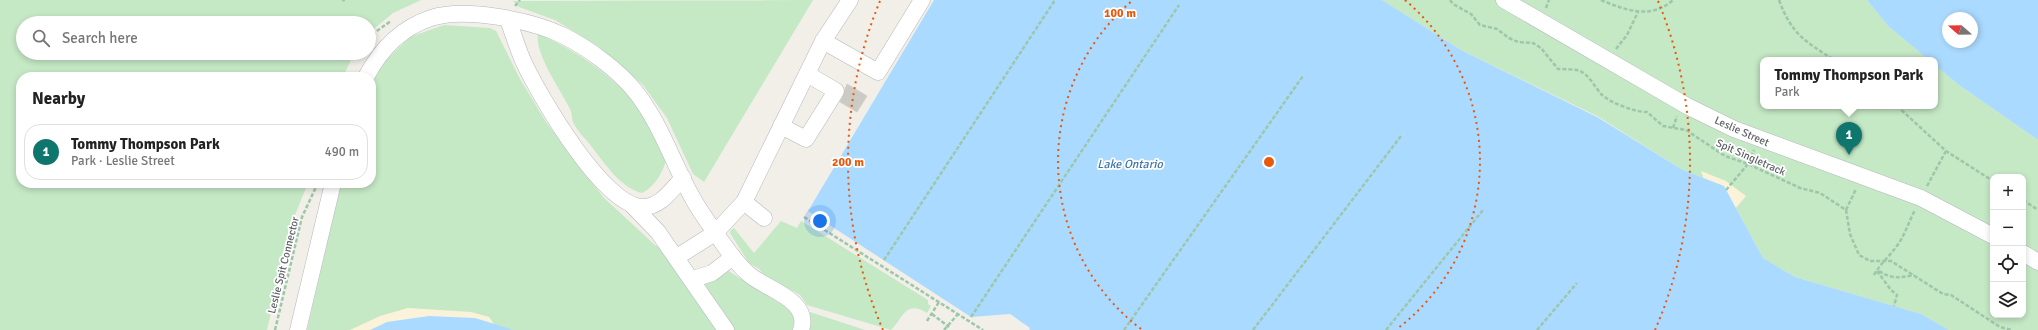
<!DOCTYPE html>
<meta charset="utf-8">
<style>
body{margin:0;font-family:Signika,sans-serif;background:#f2f2f2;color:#222}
.controls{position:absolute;right:12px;bottom:12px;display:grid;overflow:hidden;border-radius:8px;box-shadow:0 2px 6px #0003}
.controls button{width:36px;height:36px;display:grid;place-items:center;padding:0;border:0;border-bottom:1px solid #e0e0e0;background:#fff;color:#222;font:20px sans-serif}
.compass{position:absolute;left:1942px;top:12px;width:36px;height:36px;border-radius:50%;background:#fff;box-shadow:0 2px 6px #0003;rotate:290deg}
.you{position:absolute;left:820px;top:221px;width:14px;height:14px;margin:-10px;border:3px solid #fff;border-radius:50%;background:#1a73e8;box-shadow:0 0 0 6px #1a73e833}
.badge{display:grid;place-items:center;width:26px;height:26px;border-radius:50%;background:#0f766e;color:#fff;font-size:13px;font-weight:700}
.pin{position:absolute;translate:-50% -33px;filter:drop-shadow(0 1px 2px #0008)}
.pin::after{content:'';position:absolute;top:21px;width:14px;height:12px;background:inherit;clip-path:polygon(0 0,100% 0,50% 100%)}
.popup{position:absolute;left:1760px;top:57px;width:178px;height:52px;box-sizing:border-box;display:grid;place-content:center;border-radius:8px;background:#fff;filter:drop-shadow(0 1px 3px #0005);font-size:13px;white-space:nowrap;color:#767676}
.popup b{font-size:15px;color:#222}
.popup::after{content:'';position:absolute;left:50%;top:100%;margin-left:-8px;border:8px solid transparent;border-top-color:#fff}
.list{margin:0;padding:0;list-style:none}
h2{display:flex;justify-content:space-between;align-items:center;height:52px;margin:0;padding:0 16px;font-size:17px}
h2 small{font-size:13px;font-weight:400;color:#767676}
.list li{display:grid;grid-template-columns:26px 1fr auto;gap:12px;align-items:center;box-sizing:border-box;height:56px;margin:0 8px 8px;padding:0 8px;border:1px solid #e0e0e0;border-radius:16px}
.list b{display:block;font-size:15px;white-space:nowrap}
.list p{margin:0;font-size:13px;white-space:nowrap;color:#767676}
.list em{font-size:13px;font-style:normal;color:#767676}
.icon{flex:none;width:22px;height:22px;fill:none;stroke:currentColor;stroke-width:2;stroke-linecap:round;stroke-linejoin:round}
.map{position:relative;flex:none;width:2038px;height:330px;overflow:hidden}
.search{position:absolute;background:#fff;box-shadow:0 2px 6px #0003;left:16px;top:16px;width:360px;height:44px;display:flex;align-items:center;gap:10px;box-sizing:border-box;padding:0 14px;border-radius:22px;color:#767676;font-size:15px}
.panel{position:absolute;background:#fff;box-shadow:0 2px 6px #0003;left:16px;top:72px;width:360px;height:116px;border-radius:16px}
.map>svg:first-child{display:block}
.green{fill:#c5e8c5;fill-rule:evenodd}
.sand{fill:#fbf3d9}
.water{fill:#aadaff;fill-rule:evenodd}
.building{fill:#cccac5;stroke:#d6d1c6}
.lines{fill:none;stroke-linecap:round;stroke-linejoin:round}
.minor-casing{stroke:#b5b8bc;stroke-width:17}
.path{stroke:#9cc7a9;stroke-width:2.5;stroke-dasharray:4 2;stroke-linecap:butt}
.minor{stroke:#fff;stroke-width:16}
.ring{fill:none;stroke:#e8590c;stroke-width:2;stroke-dasharray:2 4}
.labels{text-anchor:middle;stroke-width:3.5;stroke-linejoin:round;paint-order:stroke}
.street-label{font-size:11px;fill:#5f6368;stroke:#fff}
.water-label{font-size:12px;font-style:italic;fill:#4174aa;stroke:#fff}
.centre{fill:#e8590c;stroke:#fff;stroke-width:2}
.ring-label{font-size:12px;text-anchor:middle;font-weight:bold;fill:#e8590c;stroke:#fff;stroke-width:3.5;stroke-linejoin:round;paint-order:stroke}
</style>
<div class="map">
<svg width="2038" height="330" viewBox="0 0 2038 330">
<rect width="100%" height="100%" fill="#f1efe8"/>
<!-- green -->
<g class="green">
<path d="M 0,0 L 421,0 L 393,13 L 369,33 L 369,23 L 23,23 L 23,53 L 354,53 L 343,77 L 21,77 L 21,183 L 308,183 L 291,225 L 267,330 L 0,330 Z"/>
<path d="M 813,0 L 704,182 L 693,174 L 667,118 L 643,85 L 599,47 L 555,20 L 519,7 L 513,1 Z"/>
<path d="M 1382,0 L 1867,0 L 1888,26 L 1929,60 L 1763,60 L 1763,106 L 1935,106 L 1935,65 L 1959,85 L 2038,140 L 2038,330 L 1949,330 L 1921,314 L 1795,277 L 1763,258 L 1724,186 L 1683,170 L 1597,116 L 1461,50 ZM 1993,177 L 2023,177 L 2023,315 L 1993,315 Z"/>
<path d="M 444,25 L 490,28 L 496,31 L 520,79 L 546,122 L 572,157 L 604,198 L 655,245 L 668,252 L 722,330 L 514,330 L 495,326 L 489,317 L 408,308 L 350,330 L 307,330 L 341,183 L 371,183 L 371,83 L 380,66 L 410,37 Z"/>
<path d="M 538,34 C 585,54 630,87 654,132 C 659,141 662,152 666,161 C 661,175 655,186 642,193 C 619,187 605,163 591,146 C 586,139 578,132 574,124 C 571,120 573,114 570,109 C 562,92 534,53 538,34 Z"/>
<path d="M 781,221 L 797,228 L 801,221 L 928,300 L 928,304 L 931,306 L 927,313 C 905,300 904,317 891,330 L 807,305 L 800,295 L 765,276 L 759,269 L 749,263 L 730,233 L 731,230 L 734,228 L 754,253 Z"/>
<path d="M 727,270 L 793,312 L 796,324 L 792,330 L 733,330 L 702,281 Z"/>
<path d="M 810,312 L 865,330 L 808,330 L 810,324 Z"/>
</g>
<!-- sand -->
<g class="sand">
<path d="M 1701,171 L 1726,181 L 1746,196 L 1736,208 L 1710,195 Z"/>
<path d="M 408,308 L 471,312 L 489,317 L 495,326 L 475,318 L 429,316 L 387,322 L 370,330 L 350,330 L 380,316 Z"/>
</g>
<!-- water -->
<g class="water">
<path d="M 934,0 L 1382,0 L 1461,50 L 1597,117 L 1683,170 L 1724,186 L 1763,258 L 1795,277 L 1921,314 L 1949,330 L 1029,330 L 1030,328 L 1010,314 L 971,317 L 808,211 Z"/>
<path d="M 1867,0 L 2038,0 L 2038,140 L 1959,85 L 1935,65 L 1935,60 L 1929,60 L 1888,26 ZM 1948,18 L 1972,18 L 1972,42 L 1948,42 Z"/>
<path d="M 429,316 L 475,318 L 514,330 L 370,330 L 387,322 Z"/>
</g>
<!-- building -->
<path class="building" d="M 847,84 L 867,96 L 857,112 L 840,102 Z"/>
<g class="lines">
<defs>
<g id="minor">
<path d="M 1504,0 L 1687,106 L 1734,129 L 1921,198 L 1993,236"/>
<path d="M 508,20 C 514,35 518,51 525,65 C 541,98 604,207 643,207 C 661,207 672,189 683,178"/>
<path d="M 823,41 L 878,72 L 922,0"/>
<path d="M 366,77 C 380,50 401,28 431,18 C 465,7 532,20 564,36 C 588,48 618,70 635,91 C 661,124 672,161 692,197 C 700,212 710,225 719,238 C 729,252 738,266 751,276 C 769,290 811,301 801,330"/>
<path d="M 781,126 L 806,139 L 836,91 L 807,74"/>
<path d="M 744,202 L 764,218"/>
<path d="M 632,205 L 658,232 L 726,330"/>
<path d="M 2023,253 L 2038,262"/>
<path d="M 677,257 L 715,233 L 744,202 L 823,41 L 850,0"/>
<path d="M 693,279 L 712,273 L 733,257"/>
<path d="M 298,330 L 333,183"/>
</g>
</defs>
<!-- minor casing -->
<use href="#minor" class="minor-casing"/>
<!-- path -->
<g class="path">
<path d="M 342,0 L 345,0"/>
<path d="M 1450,0 L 1453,4 L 1471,14 L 1480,25 L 1497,29 L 1509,38 L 1518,42 L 1533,43 L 1541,48 L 1558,69 C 1564,69 1573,69 1580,71 C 1589,75 1595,87 1601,94 C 1610,103 1635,112 1647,112 L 1663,126 L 1686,130 L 1725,156 L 1748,164 L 1800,188 L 1820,193 L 1846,210 L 1850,234 L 1859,255 L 1870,261 L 1891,261 L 1943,294 L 1951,295 L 2000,327 L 2012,330"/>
<path d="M 1601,0 C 1625,10 1651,20 1673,0"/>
<path d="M 1779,0 C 1792,35 1805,41 1834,60"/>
<path d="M 515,6 L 520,0"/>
<path d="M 1546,8 L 1549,0"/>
<path d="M 369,40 L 374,33 L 391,21"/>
<path d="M 1616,49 L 1627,35 L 1638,12"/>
<path d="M 1897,106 L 1946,151 L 1993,181"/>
<path d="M 1673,128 L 1677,116"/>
<path d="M 1927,186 L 1946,151"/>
<path d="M 1726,190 L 1748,164 L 1754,150"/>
<path d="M 2023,200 L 2038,210"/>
<path d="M 1846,210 L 1856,189"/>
<path d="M 804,217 L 983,330"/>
<path d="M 884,260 L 1055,0"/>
<path d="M 1877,271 L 1891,290 L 1897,295 L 1894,306"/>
<path d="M 1879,271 C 1891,279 1900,278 1914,275"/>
<path d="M 1874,275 C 1880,264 1889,257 1896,247 C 1905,236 1908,223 1915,210"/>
<path d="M 932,314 L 949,327"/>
<path d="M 971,317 L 1179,5"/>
<path d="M 927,321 L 939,302"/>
<path d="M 275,330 L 302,217 L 316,187"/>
<path d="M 944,330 L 958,314"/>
<path d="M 1124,330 L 1303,76"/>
<path d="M 1253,330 L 1401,136"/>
<path d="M 1386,330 L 1483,210"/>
<path d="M 1537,330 L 1577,283"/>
</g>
<!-- minor -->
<use href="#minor" class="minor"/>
</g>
<!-- distance rings -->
<g class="ring">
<path d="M1141 329A211 211 0 0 1 1133 0M1405 0A211 211 0 0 1 1397 329"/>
<path d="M883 330A421 421 0 0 1 880 1M1658 1A421 421 0 0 1 1655 330"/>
</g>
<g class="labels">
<!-- street labels -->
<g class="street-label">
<text transform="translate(1742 131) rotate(24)" y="4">Leslie Street</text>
<text transform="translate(1751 157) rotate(24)" y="4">Spit Singletrack</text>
<text transform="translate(283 265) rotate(-76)" y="4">Leslie Spit Connector</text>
</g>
<!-- water labels -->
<g class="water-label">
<text x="1130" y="168">Lake Ontario</text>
</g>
</g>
<circle cx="1269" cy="162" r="6" class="centre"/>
<g class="ring-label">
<text x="1120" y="17">100 m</text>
<text x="848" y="166">200 m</text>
</g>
</svg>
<div class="controls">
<button>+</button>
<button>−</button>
<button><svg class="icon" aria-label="locate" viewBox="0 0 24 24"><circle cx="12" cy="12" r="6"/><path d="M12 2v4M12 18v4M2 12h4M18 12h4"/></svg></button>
<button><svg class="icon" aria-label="layers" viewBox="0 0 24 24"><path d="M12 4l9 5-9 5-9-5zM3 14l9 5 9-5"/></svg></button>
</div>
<svg class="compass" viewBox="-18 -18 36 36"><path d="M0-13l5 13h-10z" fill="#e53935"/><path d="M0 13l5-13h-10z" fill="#767676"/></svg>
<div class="you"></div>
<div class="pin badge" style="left:1849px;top:155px">1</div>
<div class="popup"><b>Tommy Thompson Park</b>Park</div>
<div class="search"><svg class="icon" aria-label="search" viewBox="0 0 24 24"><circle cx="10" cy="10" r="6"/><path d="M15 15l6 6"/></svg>Search here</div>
<section class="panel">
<h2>Nearby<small></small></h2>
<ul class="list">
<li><span class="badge">1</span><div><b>Tommy Thompson Park</b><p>Park · Leslie Street</p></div><em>490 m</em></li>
</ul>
</section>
</div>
